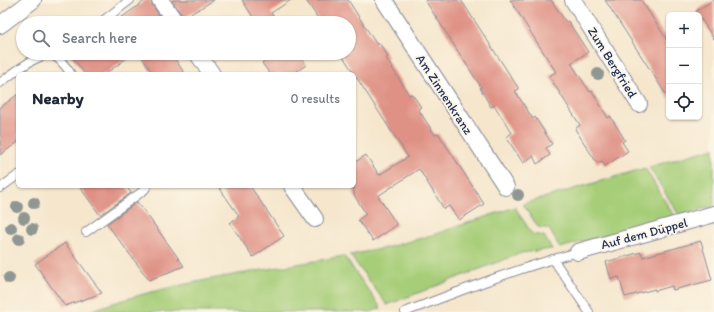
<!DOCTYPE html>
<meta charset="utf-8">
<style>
body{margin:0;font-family:Itim,sans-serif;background:#f2f2f3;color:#1f2937}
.controls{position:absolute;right:12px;top:12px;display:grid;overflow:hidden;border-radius:6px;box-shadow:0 1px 3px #0004}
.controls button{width:36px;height:36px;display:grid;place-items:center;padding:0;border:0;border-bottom:1px solid #e0e1e3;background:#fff;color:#1f2937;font:20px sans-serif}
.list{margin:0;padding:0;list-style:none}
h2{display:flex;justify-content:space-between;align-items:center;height:52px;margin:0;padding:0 16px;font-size:17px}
h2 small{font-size:13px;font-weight:400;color:#747a83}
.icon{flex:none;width:22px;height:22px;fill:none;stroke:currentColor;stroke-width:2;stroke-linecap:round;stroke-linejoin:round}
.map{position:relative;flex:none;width:714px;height:312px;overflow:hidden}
.search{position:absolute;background:#fff;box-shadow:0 1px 3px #0004;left:16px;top:16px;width:340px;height:44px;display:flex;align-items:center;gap:10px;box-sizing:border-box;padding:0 14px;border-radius:22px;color:#747a83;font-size:15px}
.panel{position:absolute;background:#fff;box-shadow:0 1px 3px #0004;left:16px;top:72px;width:340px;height:116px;border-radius:6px}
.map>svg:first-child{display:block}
.green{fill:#a6cd77;stroke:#607e6a}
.building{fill:#df9185}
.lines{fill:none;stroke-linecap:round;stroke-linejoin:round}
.service-casing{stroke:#888a95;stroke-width:10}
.minor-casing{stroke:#888a95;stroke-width:18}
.service{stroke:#fff;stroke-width:8}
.minor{stroke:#fff;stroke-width:16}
.tree{fill:#909793}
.labels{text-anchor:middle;stroke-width:3.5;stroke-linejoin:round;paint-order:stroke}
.street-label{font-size:13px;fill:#1b2f5e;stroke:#fcf5e5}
</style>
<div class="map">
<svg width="714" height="312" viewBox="0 0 714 312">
<rect width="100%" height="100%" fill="#fcf5e5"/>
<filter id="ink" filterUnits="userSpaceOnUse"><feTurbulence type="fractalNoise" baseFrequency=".025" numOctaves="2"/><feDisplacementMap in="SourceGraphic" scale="8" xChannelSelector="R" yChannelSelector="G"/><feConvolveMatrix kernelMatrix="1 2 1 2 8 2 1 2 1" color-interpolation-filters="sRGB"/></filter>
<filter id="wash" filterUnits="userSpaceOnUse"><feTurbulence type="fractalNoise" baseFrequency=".012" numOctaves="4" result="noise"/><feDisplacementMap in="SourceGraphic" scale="16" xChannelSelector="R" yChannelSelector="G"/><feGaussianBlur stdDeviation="0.9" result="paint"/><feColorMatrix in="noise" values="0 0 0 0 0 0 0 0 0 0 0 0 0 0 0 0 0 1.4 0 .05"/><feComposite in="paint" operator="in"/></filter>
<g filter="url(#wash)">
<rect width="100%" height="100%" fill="#f5e6cc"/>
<!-- green -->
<g class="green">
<path d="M 714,148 L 714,206 L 679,215 L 649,167 Z"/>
<path d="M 645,168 L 674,216 L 560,248 L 549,229 L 538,227 L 523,204 Z"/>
<path d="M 515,207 L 532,234 L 544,236 L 552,249 L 521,253 L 387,305 L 350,255 L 385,248 L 429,236 Z"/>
<path d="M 344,256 L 381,308 L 371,312 L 88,312 C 137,293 188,283 239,274 C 274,268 309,262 344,256 Z"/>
</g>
<g id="blocks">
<!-- building -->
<g class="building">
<path d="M 146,0 L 151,0 L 152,5 L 164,23 L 114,23 Z"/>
<path d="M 172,0 L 214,0 L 184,18 Z"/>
<path d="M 242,0 L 291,0 L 271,13 L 278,23 L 257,23 Z"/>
<path d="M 306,0 L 348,0 L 377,45 L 379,43 L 384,50 L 388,57 L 386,58 L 409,95 L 412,94 L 421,107 L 418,109 L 435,135 L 438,133 L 484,204 L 459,220 L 449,206 L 444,209 L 419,169 L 378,196 L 397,225 L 373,241 L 358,220 L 366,214 L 354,195 L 354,163 L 366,155 L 379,175 L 408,157 L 342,55 L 344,53 L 349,53 L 349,23 L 321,23 Z"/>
<path d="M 425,0 L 461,0 L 519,89 L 515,91 L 533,119 L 535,117 L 552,144 L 546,148 L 550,155 L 537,164 L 533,156 L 523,163 L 506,137 L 512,133 L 494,105 L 491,107 L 480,88 L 481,87 Z"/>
<path d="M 510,0 L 551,0 L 566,22 L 568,21 L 573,29 L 588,52 L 571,63 L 590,92 L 592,91 L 608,118 L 610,116 L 625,140 L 622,142 L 628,151 L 605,166 L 602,161 L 597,163 L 575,129 L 580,125 L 549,76 L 556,72 Z"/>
<path d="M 605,0 L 641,0 L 669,43 L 669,99 Z"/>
<path d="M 714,0 L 714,39 L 696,11 Z"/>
<path d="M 69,53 L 134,53 L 105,74 L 85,74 Z"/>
<path d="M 139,53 L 171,53 L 185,74 L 153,74 Z"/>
<path d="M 277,53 L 298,53 L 306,65 L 293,74 L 270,74 L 262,63 Z"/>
<path d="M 18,94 L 18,142 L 0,155 L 0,108 Z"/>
<path d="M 79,186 L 126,186 L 131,193 L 100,215 Z"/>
<path d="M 218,186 L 250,186 L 284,236 L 253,257 L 230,223 L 239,216 Z"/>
<path d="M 137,202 L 142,208 L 184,266 L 149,280 L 107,224 Z"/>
<path d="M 701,241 L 712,280 L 673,290 L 672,286 L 655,291 L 655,289 L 625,297 L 619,277 L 611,279 L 606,262 L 641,252 L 643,257 Z"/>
<path d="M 65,243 L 102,293 L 65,306 L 35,264 Z"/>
</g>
</g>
</g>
<g filter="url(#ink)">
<use href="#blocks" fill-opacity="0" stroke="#888a95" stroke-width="1"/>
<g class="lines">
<defs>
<g id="service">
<path d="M 100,23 L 130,0"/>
<path d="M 0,83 C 11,75 40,50 54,56 C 62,60 66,67 71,74"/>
<path d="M 0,188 L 18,175"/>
<path d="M 86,232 L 143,191 L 145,189 L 147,186"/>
<path d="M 553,259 L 589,312"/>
<path d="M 405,312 C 462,290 519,268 578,252"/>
</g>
<g id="minor">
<path d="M 160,0 L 176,23"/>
<path d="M 384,0 L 506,187"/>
<path d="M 573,0 L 639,104"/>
<path d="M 0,25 L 33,0"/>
<path d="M 197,53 L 212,74"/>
<path d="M 292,186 L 315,219"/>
<path d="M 578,252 L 714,214"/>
</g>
</defs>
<!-- service casing -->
<use href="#service" class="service-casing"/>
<!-- minor casing -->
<use href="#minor" class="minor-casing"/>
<!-- service -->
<use href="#service" class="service"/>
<!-- minor -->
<use href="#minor" class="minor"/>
</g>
<!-- trees -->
<g class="tree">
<circle cx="598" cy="74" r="6"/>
<circle cx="518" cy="195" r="6"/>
<circle cx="34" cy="203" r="6"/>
<circle cx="17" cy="207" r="6"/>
<circle cx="24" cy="218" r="6"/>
<circle cx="11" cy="228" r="6"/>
<circle cx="32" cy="229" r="6"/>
<circle cx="19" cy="239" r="6"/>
<circle cx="9" cy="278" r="6"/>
</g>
</g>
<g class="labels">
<!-- street labels -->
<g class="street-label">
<text transform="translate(613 62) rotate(58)" y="5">Zum Bergfried</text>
<text transform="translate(445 94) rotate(57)" y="5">Am Zinnenkranz</text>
<text transform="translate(644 233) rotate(-15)" y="5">Auf dem Düppel</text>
</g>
</g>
</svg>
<div class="controls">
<button>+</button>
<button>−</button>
<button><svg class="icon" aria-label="locate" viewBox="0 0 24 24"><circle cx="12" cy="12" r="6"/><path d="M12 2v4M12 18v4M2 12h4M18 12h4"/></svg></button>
</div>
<div class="search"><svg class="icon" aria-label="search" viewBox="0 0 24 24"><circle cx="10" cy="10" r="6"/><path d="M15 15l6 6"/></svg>Search here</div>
<section class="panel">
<h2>Nearby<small>0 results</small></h2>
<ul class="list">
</ul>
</section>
</div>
